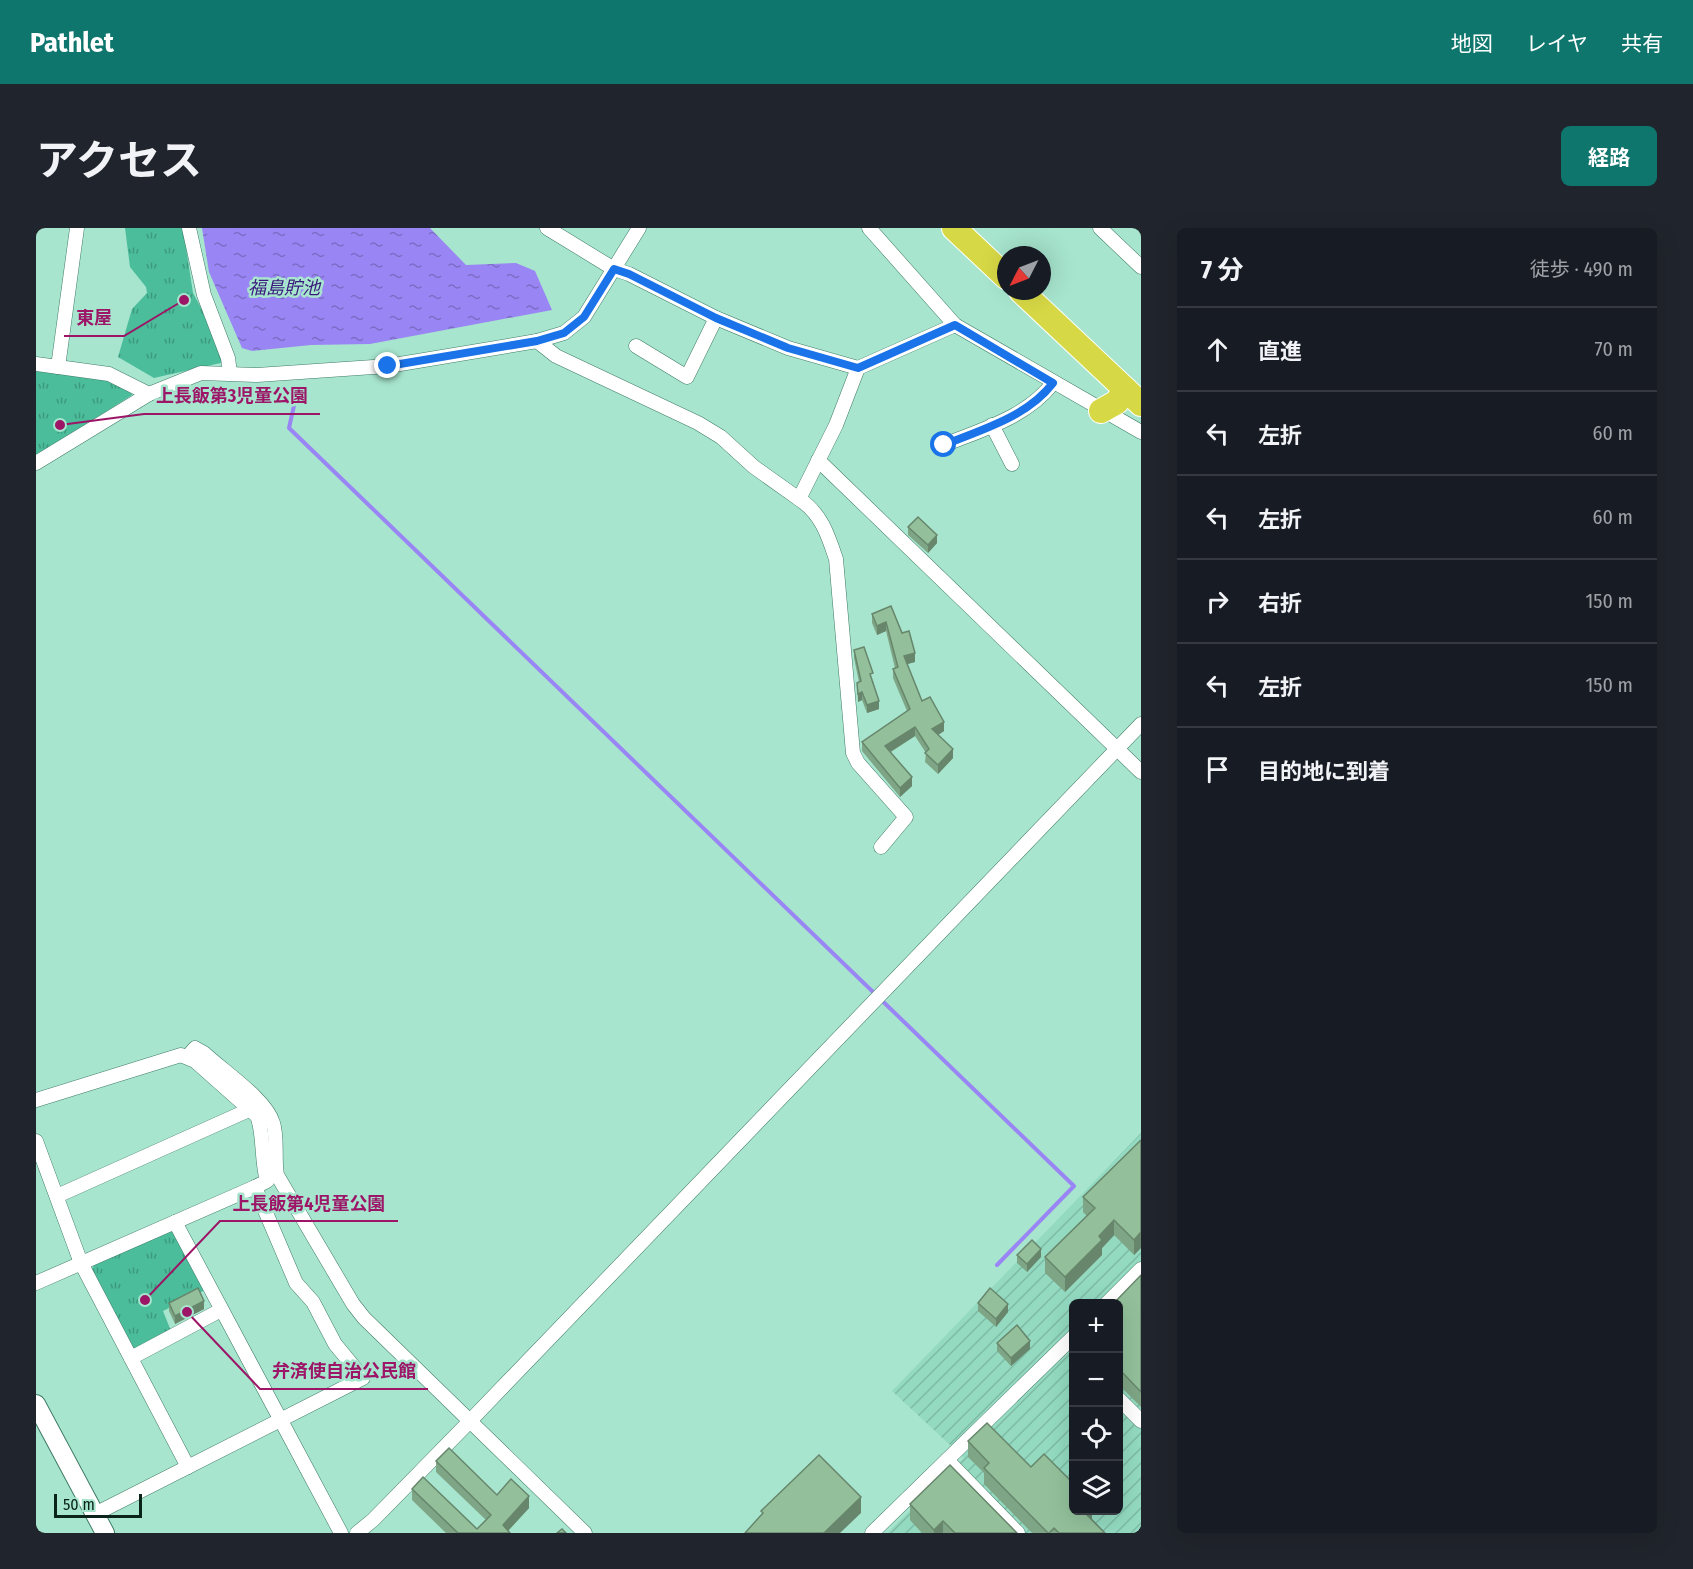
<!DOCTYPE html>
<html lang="ja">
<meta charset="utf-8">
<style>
body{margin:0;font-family:"Fira Sans Condensed","Noto Sans JP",sans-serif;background:#20242c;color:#f1f3f6}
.controls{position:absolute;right:18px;bottom:18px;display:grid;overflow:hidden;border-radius:9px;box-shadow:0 6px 24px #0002}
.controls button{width:54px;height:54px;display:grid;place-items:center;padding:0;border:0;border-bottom:2px solid #363941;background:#171b24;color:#f1f3f6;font:30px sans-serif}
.compass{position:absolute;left:961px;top:18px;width:54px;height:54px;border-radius:50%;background:#171b24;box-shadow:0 6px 24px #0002;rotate:228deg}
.scale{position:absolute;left:18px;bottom:15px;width:88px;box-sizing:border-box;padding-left:6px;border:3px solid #0a231b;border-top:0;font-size:16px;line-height:21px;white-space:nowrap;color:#0a231b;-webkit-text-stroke:4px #a7e5ce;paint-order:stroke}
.stop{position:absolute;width:18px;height:18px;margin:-14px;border:4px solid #1a73e8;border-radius:50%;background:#fff}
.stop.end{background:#1a73e8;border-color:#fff;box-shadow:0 2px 6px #0008}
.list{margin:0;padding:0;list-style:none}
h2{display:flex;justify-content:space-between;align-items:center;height:78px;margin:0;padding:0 24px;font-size:26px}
h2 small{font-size:20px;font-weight:400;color:#9ea1a6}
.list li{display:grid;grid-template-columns:39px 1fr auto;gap:18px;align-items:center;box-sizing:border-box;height:84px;padding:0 24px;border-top:2px solid #363941}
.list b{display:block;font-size:22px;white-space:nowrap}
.list em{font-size:20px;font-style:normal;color:#9ea1a6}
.icon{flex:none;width:33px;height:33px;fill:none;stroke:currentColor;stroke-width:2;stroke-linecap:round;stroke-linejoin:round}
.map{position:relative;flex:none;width:1105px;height:1305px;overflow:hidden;border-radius:9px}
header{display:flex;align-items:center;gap:36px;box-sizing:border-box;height:84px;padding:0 30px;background:#0f766e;color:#fff}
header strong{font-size:28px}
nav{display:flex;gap:33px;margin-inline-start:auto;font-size:21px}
.intro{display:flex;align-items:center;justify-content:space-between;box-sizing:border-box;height:144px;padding:0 36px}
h1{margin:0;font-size:42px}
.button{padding:15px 27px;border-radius:9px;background:#0f766e;color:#fff;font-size:21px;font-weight:700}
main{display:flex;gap:36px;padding:0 36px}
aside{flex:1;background:#171b24;border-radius:9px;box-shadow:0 6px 24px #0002}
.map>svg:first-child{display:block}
.industrial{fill:url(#industrial-furrows);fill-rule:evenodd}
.grass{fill:url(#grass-tufts)}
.water{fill:url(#water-ripples)}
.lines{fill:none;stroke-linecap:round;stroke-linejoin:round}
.stream{stroke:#9a85f4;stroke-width:4}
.street-casing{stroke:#407c68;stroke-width:15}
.secondary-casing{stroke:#407c68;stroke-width:20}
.highway-casing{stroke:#fff;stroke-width:26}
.street{stroke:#fff;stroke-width:14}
.secondary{stroke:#fff;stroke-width:18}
.highway{stroke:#d6d845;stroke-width:24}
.wall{fill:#7ea585}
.shaded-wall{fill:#67866c}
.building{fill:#93c09b;stroke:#67866c;stroke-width:1.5}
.route{stroke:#1a73e8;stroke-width:8}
.labels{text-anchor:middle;stroke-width:5;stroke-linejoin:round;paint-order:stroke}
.water-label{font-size:18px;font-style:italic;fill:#38187a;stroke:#a7e5ce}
.leader{fill:none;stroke:#9c1567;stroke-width:2}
.callout-dot{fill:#9c1567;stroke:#a7e5ce;stroke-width:2}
.callout-label{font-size:18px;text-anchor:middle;font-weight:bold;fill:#9c1567;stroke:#a7e5ce;stroke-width:5;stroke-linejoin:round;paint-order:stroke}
</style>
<header>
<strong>Pathlet</strong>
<nav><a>地図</a><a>レイヤ</a><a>共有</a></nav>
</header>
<div class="intro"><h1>アクセス</h1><a class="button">経路</a></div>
<main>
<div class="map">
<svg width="1105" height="1305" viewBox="0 0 1105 1305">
<defs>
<pattern id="industrial-furrows" width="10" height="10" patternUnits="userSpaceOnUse" patternTransform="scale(1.5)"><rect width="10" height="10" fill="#93dac1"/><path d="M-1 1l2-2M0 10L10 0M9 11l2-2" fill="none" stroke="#7dbba5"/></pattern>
<pattern id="grass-tufts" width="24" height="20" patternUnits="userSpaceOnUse" patternTransform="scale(1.5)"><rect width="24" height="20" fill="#4bbd9b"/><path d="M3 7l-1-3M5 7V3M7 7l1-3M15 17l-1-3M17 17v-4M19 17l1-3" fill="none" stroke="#3d997e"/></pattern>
<pattern id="water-ripples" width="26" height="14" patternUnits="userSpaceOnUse" patternTransform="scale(1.5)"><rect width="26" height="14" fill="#9a85f4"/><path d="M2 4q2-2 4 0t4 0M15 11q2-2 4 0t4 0" fill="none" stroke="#7c6cc5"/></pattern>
</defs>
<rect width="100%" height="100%" fill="#a7e5ce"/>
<!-- industrial -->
<path class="industrial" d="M 1105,905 L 1105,1305 L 851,1305 L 928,1230 L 856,1163 ZM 1038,1076 L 1082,1076 L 1082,1282 L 1038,1282 Z"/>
<!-- grass -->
<g class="grass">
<path d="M 89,0 L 147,0 L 157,65 L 188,123 L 189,134 L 118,150 L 82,129 L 96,81 L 111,65 L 110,59 L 94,39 Z"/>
<path d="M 0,142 L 74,153 L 94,162 L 96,167 L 0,228 Z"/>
<path d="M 132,1002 L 138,1005 L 169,1062 L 127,1083 L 135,1103 L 101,1121 L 94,1119 L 55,1043 L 58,1037 Z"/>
</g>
<!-- water -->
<path class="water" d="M 166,0 L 394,0 L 430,37 L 480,35 L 499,43 L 516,82 L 334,116 L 275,117 L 216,123 L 206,120 L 173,44 Z"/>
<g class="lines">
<!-- stream -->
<path class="stream" d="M 261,164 L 253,200 L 1038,958 L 961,1037"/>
<defs>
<g id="street">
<path d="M 153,0 L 168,67 L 192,130 L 194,145"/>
<path d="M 511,0 L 578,41 L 593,46 L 680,90 L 752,120 L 822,140 L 919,97"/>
<path d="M 833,0 L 919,97 L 1105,204"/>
<path d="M 1064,0 L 1105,39"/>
<path d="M 501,113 L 520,128 L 662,195 L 685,209 L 718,239 L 763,271 L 800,197 L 822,140"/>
<path d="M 600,118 L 651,149 L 680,90"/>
<path d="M 0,136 L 73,146 L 113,166"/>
<path d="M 22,139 L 41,0"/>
<path d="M 956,197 L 976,236"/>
<path d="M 908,217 C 947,201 991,189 1017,155"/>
<path d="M 782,232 L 1105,544"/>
<path d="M 0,235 L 113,166 L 165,145 L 221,147 L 352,138 L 501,113 L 528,105 L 548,89 L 603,0"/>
<path d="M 763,271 C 785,285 792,307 800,331 L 817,525 L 822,535 L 870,589 L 845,619"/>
<path d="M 152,828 L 159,820 L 168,825 C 187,843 230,871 237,895 C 242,911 238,930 241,947 L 317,1076 L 328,1090 L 549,1305"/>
<path d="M 0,872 L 145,827 L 159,833 L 221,888 C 228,904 225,932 231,953 L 219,959 L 260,1055 L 277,1074 L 299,1116 L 327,1150 L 59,1286"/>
<path d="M 0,913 L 45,1035 L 152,1239"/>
<path d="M 21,968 L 215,881"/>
<path d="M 139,994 L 305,1305"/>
<path d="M 0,1055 L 219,959"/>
<path d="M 1070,1076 L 1105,1041"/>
<path d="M 95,1130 L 185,1082"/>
<path d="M 1082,1170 L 1105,1193"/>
<path d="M 911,1232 L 982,1305"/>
<path d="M 321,1305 L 337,1292 L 433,1194 L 1105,496"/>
<path d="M 836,1305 L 1038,1108"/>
</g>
<path id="secondary" d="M 0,1176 L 69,1305"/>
<g id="highway">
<path d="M 918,0 L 970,49"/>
<path d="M 985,63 L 1105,176"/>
<path d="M 1065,183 L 1081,174 L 1089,161"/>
</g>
</defs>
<!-- street casing -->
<use href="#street" class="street-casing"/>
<!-- secondary casing -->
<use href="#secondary" class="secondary-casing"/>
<!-- highway casing -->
<use href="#highway" class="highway-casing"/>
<!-- street -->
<use href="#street" class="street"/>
<!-- secondary -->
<use href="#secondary" class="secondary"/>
<!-- highway -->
<use href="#highway" class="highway"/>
</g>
<!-- wall -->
<g class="wall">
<path d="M 872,299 L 901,315 L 892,325 L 872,307 Z"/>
<path d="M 855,378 L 879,434 L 871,436 L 886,473 L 908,503 L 902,507 L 917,530 L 902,546 L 889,534 L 890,525 L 879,508 L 855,524 L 876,558 L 864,569 L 826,523 L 826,514 L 871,483 L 857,450 L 857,441 L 859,440 L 850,403 L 841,407 L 836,395 L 836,386 Z"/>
<path d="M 818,422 L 837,453 L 843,481 L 831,485 L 826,472 L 822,474 L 821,455 L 823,454 L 818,430 Z"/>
<path d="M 1105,912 L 1105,1020 L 1098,1027 L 1078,1007 L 1066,1020 L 1066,1027 L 1029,1064 L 1009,1045 L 1009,1029 L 1051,988 L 1047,984 L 1047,969 Z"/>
<path d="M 981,1027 L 1005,1029 L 991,1044 L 981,1035 Z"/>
<path d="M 1105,1047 L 1105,1179 L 1083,1157 L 1083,1076 Z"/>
<path d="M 133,1075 L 168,1081 L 139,1096 L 133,1083 Z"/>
<path d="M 942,1075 L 972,1084 L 960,1099 L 942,1083 Z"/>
<path d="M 961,1115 L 994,1121 L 975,1138 L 961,1123 Z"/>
<path d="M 1038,1174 L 1038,1188 L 1034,1185 L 1034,1177 Z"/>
<path d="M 932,1213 L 1038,1282 L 1056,1291 L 1069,1305 L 996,1305 L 948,1256 L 948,1245 L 932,1229 Z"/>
<path d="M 400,1233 L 461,1267 L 493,1280 L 472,1303 L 474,1305 L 410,1305 L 376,1272 L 376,1261 L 441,1301 L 450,1292 L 400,1244 Z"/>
<path d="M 874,1276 L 981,1305 L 886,1305 L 874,1292 Z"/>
</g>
<!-- shaded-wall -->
<g class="shaded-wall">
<path d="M 901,307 L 901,315 L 892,325 L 892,317 Z"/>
<path d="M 850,394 L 850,403 L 841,407 L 841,398 Z"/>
<path d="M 879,425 L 879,434 L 868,437 L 868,428 Z"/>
<path d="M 826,464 L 826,472 L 822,474 L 822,466 Z"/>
<path d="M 843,473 L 843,481 L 831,485 L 831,477 Z"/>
<path d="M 908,494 L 908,503 L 896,511 L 896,501 Z"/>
<path d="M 879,499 L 879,508 L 849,527 L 849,518 Z"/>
<path d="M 917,521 L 917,530 L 902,546 L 902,537 Z"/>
<path d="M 876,549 L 876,558 L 864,569 L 864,560 Z"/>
<path d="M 1078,992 L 1078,1007 L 1066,1020 L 1066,1027 L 1029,1064 L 1029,1049 L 1063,1008 Z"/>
<path d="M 1105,1004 L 1105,1020 L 1098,1027 L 1098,1012 Z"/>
<path d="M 1005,1021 L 1005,1029 L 991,1044 L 991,1036 Z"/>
<path d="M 168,1073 L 168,1081 L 139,1096 L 139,1088 Z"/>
<path d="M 972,1076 L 972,1084 L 960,1099 L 960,1091 Z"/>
<path d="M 994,1113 L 994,1121 L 975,1138 L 975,1130 Z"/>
<path d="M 493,1268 L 493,1280 L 470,1305 L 467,1297 Z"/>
<path d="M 825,1269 L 825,1285 L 804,1305 L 788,1305 Z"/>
<path d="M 1056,1283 L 1056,1299 L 1051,1287 Z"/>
<path d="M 907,1293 L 907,1305 L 898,1305 L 898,1302 Z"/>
</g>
<!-- building -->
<g class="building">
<path d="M 882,289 L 901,307 L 892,317 L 872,299 Z"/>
<path d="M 855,378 L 866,405 L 873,403 L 879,425 L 868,428 L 886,473 L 894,469 L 908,494 L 896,501 L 917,521 L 902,537 L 889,525 L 893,521 L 879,499 L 849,518 L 876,549 L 864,560 L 826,514 L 874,481 L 857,441 L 862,439 L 850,394 L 841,398 L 836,386 Z"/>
<path d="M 828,419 L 837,445 L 834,446 L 843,473 L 831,477 L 826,464 L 822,466 L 821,455 L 825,453 L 818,422 Z"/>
<path d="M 1105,912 L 1105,1004 L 1098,1012 L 1078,992 L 1063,1008 L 1066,1012 L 1029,1049 L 1009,1029 L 1059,980 L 1047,969 Z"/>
<path d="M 996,1012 L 1005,1021 L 991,1036 L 981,1027 Z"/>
<path d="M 1105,1047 L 1105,1164 L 1083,1141 L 1083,1076 L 1077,1076 Z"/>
<path d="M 162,1060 L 168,1073 L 139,1088 L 133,1075 Z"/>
<path d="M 954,1060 L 972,1076 L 960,1091 L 942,1075 Z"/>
<path d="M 981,1097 L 994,1113 L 975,1130 L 961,1115 Z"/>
<path d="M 951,1195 L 995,1239 L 1008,1226 L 1038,1256 L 1038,1282 L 1055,1282 L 1051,1287 L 1069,1305 L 1023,1305 L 1018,1300 L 1013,1305 L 1012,1305 L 948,1240 L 953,1235 L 932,1213 Z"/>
<path d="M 413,1220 L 461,1267 L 475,1251 L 493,1268 L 467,1297 L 474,1305 L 422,1305 L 376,1261 L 387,1249 L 441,1301 L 455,1287 L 400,1233 Z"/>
<path d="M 783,1227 L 825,1269 L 788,1305 L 709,1305 L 727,1285 L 725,1283 Z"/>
<path d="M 914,1237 L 981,1305 L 919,1305 L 907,1293 L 898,1302 L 874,1276 Z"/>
<path d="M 526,1301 L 530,1305 L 521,1305 Z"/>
</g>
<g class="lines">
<!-- route -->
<path class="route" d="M 352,138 L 501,113 L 528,105 L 548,89 L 578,41 L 593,46 L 680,90 L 752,120 L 822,140 L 919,97 L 1017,155 C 991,189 947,201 908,217"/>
</g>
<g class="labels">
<!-- water labels -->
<g class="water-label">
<text x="248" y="66">福島貯池</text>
</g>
</g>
<!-- callouts -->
<path class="leader" d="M148 72L88 108H28M24 197L108 186H284M109 1072L184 993H362M151 1084L224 1161H392"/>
<g class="callout-dot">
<circle cx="148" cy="72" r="6"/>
<circle cx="24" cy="197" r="6"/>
<circle cx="109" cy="1072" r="6"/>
<circle cx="151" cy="1084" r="6"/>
</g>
<g class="callout-label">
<text x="58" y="96">東屋</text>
<text x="196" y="174">上長飯第3児童公園</text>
<text x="273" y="982">上長飯第4児童公園</text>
<text x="308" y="1149">弁済使自治公民館</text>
</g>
</svg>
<div class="controls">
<button>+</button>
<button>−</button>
<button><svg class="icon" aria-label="locate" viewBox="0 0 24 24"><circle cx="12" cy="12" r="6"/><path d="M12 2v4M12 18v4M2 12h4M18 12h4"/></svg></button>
<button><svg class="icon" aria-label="layers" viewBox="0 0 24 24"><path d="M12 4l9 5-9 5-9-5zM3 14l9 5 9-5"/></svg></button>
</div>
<svg class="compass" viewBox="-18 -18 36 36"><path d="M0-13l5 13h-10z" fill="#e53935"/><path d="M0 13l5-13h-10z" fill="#9ea1a6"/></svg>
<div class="scale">50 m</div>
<div class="stop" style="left:908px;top:217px"></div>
<div class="stop end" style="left:352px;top:138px"></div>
</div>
<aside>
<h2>7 分<small>徒歩 · 490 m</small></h2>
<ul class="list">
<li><svg class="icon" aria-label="ahead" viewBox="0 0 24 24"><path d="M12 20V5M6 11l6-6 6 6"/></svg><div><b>直進</b></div><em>70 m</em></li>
<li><svg class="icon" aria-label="left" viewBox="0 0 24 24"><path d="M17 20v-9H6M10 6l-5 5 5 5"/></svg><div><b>左折</b></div><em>60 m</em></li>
<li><svg class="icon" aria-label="left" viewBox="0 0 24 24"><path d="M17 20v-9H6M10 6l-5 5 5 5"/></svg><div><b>左折</b></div><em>60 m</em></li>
<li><svg class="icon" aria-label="right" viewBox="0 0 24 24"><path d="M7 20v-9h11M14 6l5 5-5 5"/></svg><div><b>右折</b></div><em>150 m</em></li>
<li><svg class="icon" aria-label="left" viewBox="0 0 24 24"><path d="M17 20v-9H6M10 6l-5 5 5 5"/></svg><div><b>左折</b></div><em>150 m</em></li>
<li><svg class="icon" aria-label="arrive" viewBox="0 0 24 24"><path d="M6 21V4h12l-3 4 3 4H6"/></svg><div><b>目的地に到着</b></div></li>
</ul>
</aside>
</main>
